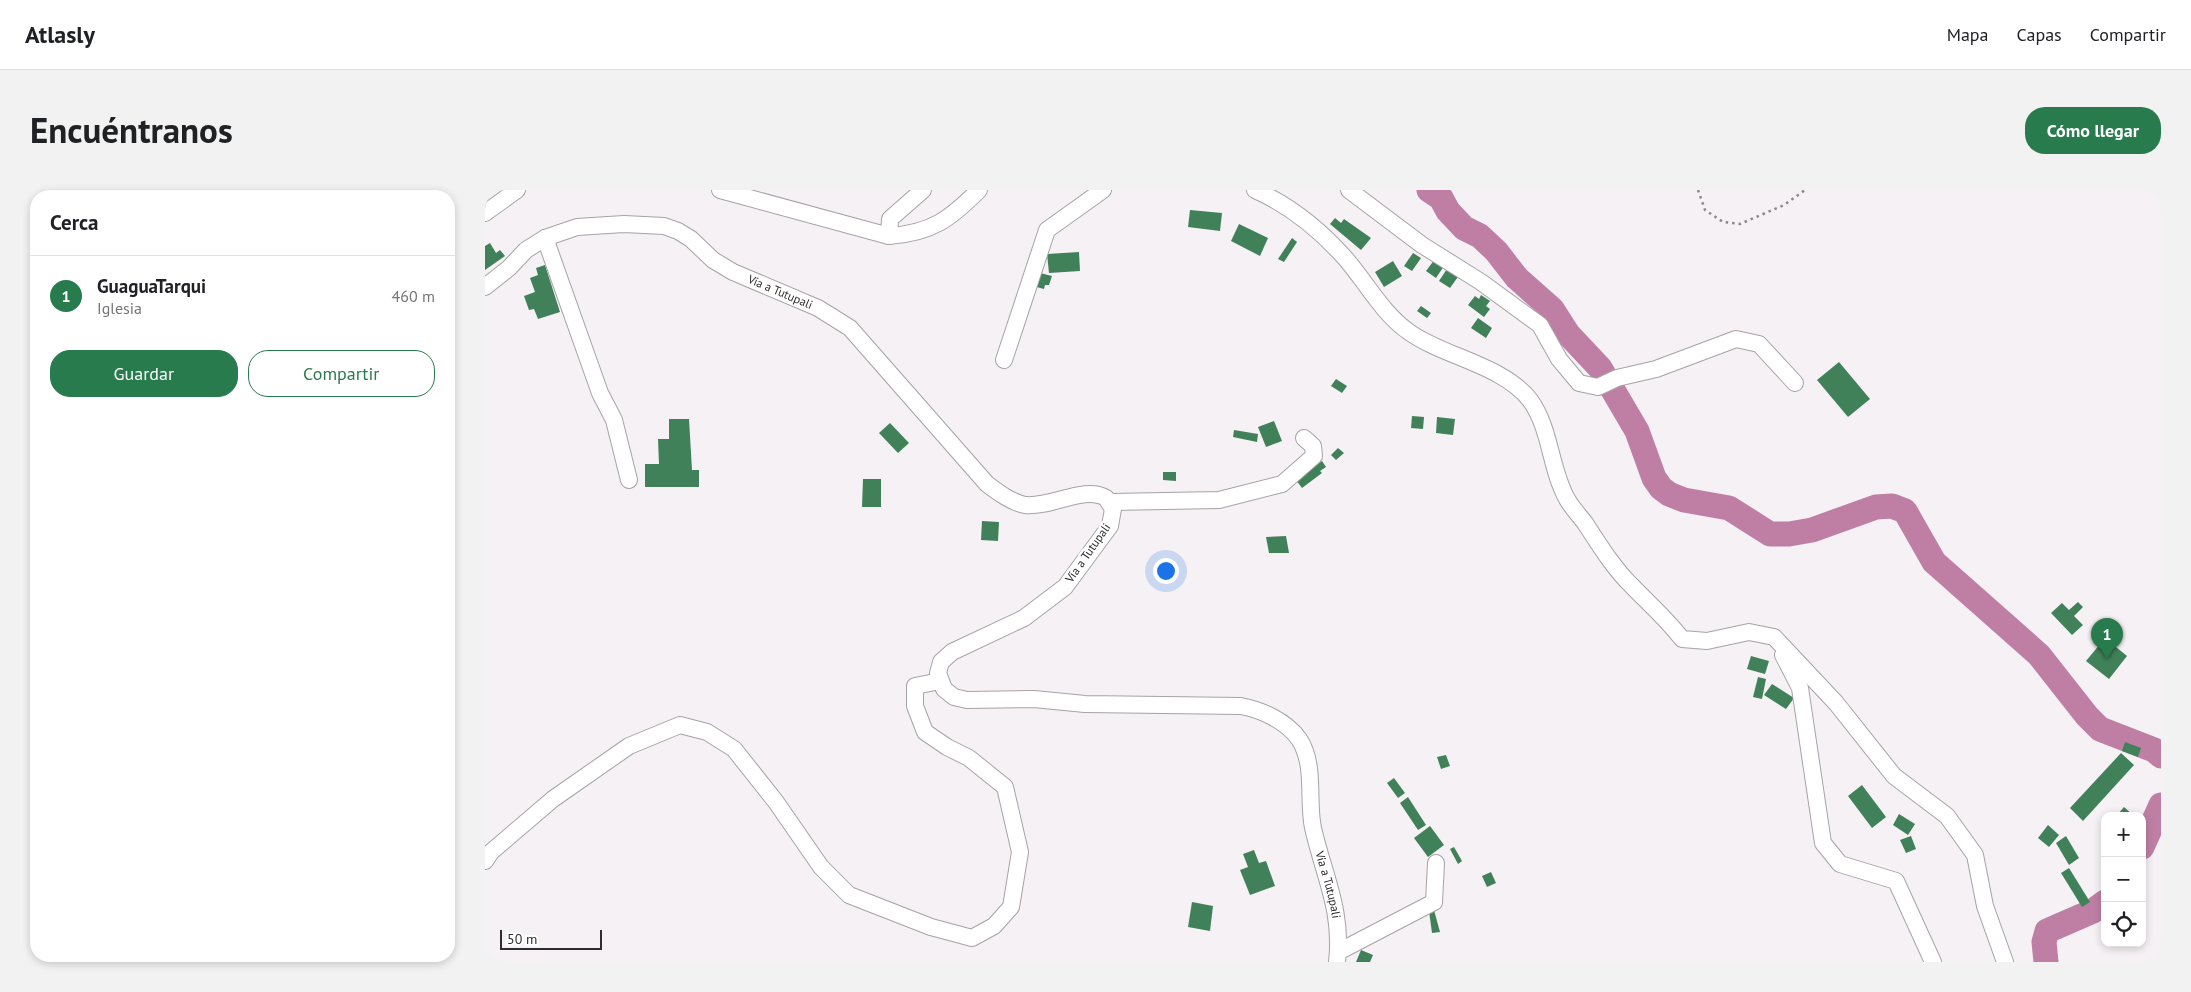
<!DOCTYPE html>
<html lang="es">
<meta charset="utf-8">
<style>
body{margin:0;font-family:"PT Sans",sans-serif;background:#f2f2f2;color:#202124}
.controls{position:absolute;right:15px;bottom:15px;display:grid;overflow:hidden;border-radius:10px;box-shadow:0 2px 8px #0003}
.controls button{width:45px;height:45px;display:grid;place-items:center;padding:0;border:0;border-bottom:1px solid #e0e0e0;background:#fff;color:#202124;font:25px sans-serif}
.scale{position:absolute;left:15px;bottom:12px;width:102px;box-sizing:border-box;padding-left:5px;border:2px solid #2e2c2d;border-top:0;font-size:14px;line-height:18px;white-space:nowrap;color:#2e2c2d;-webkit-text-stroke:4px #fff;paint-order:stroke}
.you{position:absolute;left:680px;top:380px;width:18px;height:18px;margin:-12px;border:4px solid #fff;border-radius:50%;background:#1a73e8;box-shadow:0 0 0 8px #1a73e833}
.badge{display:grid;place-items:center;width:32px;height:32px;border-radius:50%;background:#287b4d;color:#fff;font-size:16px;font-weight:700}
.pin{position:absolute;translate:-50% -41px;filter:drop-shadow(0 1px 2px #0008)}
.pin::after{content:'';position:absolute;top:26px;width:18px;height:15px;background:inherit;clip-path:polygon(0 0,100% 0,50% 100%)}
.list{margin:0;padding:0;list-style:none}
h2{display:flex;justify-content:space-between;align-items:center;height:65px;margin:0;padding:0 20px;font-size:21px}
h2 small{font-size:16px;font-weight:400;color:#757577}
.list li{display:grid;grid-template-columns:32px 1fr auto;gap:15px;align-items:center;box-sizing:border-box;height:80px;padding:0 20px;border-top:1px solid #e0e0e0}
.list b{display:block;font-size:19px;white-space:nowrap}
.list p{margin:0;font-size:16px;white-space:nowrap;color:#757577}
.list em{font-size:16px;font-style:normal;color:#757577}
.actions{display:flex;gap:10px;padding:15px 20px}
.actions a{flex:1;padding:11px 0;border:1px solid #287b4d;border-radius:20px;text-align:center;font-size:18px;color:#287b4d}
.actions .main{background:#287b4d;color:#fff}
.icon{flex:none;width:28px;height:28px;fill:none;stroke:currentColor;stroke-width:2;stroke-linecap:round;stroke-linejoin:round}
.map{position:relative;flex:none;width:1676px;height:772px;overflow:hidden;border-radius:20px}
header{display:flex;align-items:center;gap:30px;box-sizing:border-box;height:70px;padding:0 25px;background:#fff;border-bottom:1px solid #e0e0e0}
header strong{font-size:24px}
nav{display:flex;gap:28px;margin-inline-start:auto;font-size:18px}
.intro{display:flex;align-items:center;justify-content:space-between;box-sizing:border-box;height:120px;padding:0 30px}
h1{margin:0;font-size:35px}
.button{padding:12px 22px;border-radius:20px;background:#287b4d;color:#fff;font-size:18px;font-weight:700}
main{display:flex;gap:30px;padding:0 30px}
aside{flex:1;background:#fff;border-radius:20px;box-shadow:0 2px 8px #0003}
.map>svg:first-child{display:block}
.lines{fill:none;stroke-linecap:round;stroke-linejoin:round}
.river{stroke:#bf7fa5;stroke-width:25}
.building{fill:#408159}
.minor-casing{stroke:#a7a2a5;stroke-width:18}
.path{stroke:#8b888a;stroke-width:2.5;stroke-dasharray:2.5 4;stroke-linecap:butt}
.minor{stroke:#fff;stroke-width:16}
.labels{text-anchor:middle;stroke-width:5;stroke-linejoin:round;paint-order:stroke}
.street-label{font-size:12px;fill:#2e2c2d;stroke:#fff}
</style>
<header>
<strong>Atlasly</strong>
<nav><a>Mapa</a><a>Capas</a><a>Compartir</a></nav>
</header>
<div class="intro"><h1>Encuéntranos</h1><a class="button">Cómo llegar</a></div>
<main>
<aside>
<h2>Cerca<small></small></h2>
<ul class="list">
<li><span class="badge">1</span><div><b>GuaguaTarqui</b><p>Iglesia</p></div><em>460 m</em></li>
</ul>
<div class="actions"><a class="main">Guardar</a><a>Compartir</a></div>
</aside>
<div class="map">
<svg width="1676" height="772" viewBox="0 0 1676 772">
<rect width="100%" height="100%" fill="#f6f1f4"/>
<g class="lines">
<!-- river -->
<g class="river">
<path d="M 944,0 L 956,8 L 963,21 L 979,38 L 995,46 L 1011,61 L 1032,88 L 1067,119 L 1083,144 L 1115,178 L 1152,241 L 1169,288 L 1176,298 L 1184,304 L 1199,310 L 1244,318 L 1285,344 L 1304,344 L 1327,340 L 1391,317 L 1407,316 L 1420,321 L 1449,372 L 1554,465 L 1602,526 L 1615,539 L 1669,560 L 1676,566"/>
<path d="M 1657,657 L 1676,615"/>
<path d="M 1561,772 L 1559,752 L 1562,741 L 1608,721 L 1620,712"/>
</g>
</g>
<!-- building -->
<g class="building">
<path d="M 705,20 L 737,23 L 735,41 L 703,37 Z"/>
<path d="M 850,28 L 856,33 L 859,29 L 886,48 L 876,60 L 845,34 Z"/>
<path d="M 754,34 L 783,48 L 775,66 L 746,51 Z"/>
<path d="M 807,48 L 812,52 L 799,72 L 793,69 Z"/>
<path d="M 5,53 L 11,63 L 15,60 L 20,66 L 0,80 L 0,56 Z"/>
<path d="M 594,62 L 595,81 L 564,83 L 562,64 Z"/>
<path d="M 928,63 L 936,68 L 927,81 L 919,76 Z"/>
<path d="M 950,69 L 959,76 L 951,88 L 941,81 Z"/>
<path d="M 908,71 L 917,86 L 899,97 L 890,82 Z"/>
<path d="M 60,75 L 75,122 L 53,129 L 49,119 L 44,120 L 39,106 L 50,102 L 45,88 L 53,85 L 51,78 Z"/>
<path d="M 964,76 L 975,84 L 965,98 L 954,91 Z"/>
<path d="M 551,82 L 567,86 L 564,95 L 560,95 L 559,99 L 548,96 Z"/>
<path d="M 996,105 L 1005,111 L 1001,116 L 1005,119 L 999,127 L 983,115 L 990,106 L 994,109 Z"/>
<path d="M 936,116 L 946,123 L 942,128 L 932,121 Z"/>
<path d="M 993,128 L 1007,138 L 1001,148 L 986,138 Z"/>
<path d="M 1354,172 L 1385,209 L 1363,227 L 1332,190 Z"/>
<path d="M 851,189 L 862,196 L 857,203 L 846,196 Z"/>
<path d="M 927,226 L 939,227 L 938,239 L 926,238 Z"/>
<path d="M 952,227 L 970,229 L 968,245 L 951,243 Z"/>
<path d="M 184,229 L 204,229 L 207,280 L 214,280 L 214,297 L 160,297 L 160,274 L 174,274 L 173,249 L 184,249 Z"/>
<path d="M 789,231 L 797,251 L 781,257 L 773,237 Z"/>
<path d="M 405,233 L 424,253 L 413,263 L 394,243 Z"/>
<path d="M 749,240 L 773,244 L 772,252 L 748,247 Z"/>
<path d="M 853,258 L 859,263 L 851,270 L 846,265 Z"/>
<path d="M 837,271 L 841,277 L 835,281 L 837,283 L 817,298 L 811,290 Z"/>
<path d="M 678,282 L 691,282 L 691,291 L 678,290 Z"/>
<path d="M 378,289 L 396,289 L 396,317 L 377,317 Z"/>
<path d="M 497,331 L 514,332 L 513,351 L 496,350 Z"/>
<path d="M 801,346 L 804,363 L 784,363 L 781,347 Z"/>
<path d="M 1593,412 L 1598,417 L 1589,426 L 1598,435 L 1587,445 L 1566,423 L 1577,413 L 1584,420 Z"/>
<path d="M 1620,448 L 1642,466 L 1624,489 L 1601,471 Z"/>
<path d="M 1266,466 L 1284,471 L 1280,484 L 1262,479 Z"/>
<path d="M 1273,487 L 1281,489 L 1277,509 L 1268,507 Z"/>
<path d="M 1287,494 L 1309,508 L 1301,519 L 1279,505 Z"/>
<path d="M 1640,552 L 1656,558 L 1653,567 L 1637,561 Z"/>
<path d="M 1636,563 L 1649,575 L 1598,631 L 1585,618 Z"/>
<path d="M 961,565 L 965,576 L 956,579 L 952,567 Z"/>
<path d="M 909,588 L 920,603 L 913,608 L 902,593 Z"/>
<path d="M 1377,595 L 1401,627 L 1387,638 L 1363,606 Z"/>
<path d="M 923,607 L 941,635 L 933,640 L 915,613 Z"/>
<path d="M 1639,617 L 1649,626 L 1635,626 L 1633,624 Z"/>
<path d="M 1414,624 L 1430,634 L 1423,645 L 1408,635 Z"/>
<path d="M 1563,635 L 1574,645 L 1564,657 L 1553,648 Z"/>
<path d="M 945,636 L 959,655 L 943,667 L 929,648 Z"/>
<path d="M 1426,646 L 1431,659 L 1421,663 L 1415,650 Z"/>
<path d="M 1581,646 L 1594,668 L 1584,675 L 1571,653 Z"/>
<path d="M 969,657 L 977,671 L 973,674 L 965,659 Z"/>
<path d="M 769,660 L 774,673 L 781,671 L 790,696 L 765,705 L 755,680 L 763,677 L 758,664 Z"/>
<path d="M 1584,678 L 1605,712 L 1597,717 L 1576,683 Z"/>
<path d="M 1006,682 L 1011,693 L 1002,697 L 997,686 Z"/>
<path d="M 707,712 L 728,716 L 725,741 L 703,737 Z"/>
<path d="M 949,720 L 955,742 L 947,743 L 944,721 Z"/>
<path d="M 876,760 L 888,765 L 885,772 L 871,772 Z"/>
</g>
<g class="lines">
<defs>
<g id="minor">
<path d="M 235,0 L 404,46 C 447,43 465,29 494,0"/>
<path d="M 770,0 C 804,15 835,40 860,68 C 881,92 897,123 924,142 C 959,167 1018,175 1045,210 C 1066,239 1065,279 1082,309 C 1087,318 1094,325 1100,333 C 1114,354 1127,376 1145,394 C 1163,413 1181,428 1197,449 L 1222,451 L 1264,442 L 1289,447 L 1351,513 L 1409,586 L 1462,626 L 1490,665 L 1500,716 L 1520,772"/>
<path d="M 864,0 L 937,55 L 996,92 L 1055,135 L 1074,169 L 1094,193 L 1113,197 L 1132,188 L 1171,179 L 1251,149 L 1274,154 L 1310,193"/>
<path d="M 0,23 L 32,0"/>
<path d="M 404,46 L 405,29 L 438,0"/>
<path d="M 60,48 L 115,203 L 129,230 L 144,290"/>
<path id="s1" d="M 0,97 L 24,78 L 41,60 L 60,48 L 92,37 L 139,34 L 179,36 L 193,41 L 206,49 L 228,70 L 248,82 L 333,118 L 365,138 L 502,294 C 514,303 526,312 540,315 C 566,318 600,295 621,308 L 628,319 L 625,336 L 580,397 L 539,428 L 467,462 L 456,472 L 453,483 L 459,499 L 469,507 L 482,510 L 549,509 L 600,514 L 756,516 C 777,520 801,531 814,549 C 831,575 822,609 828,638 C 839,686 858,721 852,772"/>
<path d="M 519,170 L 562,40 L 618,0"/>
<path d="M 626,312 L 734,310 L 797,294 L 829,266 L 828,256 L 819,248"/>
<path d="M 1298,465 L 1315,498 L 1338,653 L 1355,674 L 1411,691 L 1448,772"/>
<path d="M 0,671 L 6,662 L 68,609 L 144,556 L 195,535 L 222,542 L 249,559 L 291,612 L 336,677 L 364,705 L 446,737 L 487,748 L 509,736 L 526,717 L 535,662 L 520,597 L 484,568 L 462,557 L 440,542 L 430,516 L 430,496 L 455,491"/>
<path d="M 853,762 L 949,712 L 951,673"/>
</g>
</defs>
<!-- minor casing -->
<use href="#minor" class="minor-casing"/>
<!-- path -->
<path class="path" d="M 1213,0 L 1220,20 L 1238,32 L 1255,34 L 1299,15 L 1320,0"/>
<!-- minor -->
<use href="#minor" class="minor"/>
</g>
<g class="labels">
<!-- street labels -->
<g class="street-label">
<text dy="4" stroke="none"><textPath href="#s1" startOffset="334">Vía a Tutupali</textPath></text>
<text transform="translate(603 363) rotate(-55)" y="4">Vía a Tutupali</text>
<text dy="4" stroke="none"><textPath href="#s1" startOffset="1546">Vía a Tutupali</textPath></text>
</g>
</g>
</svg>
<div class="controls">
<button>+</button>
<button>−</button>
<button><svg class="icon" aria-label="locate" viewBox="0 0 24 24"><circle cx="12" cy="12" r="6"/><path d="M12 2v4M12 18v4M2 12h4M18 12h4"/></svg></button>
</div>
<div class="scale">50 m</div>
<div class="you"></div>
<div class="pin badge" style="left:1622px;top:469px">1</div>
</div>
</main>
